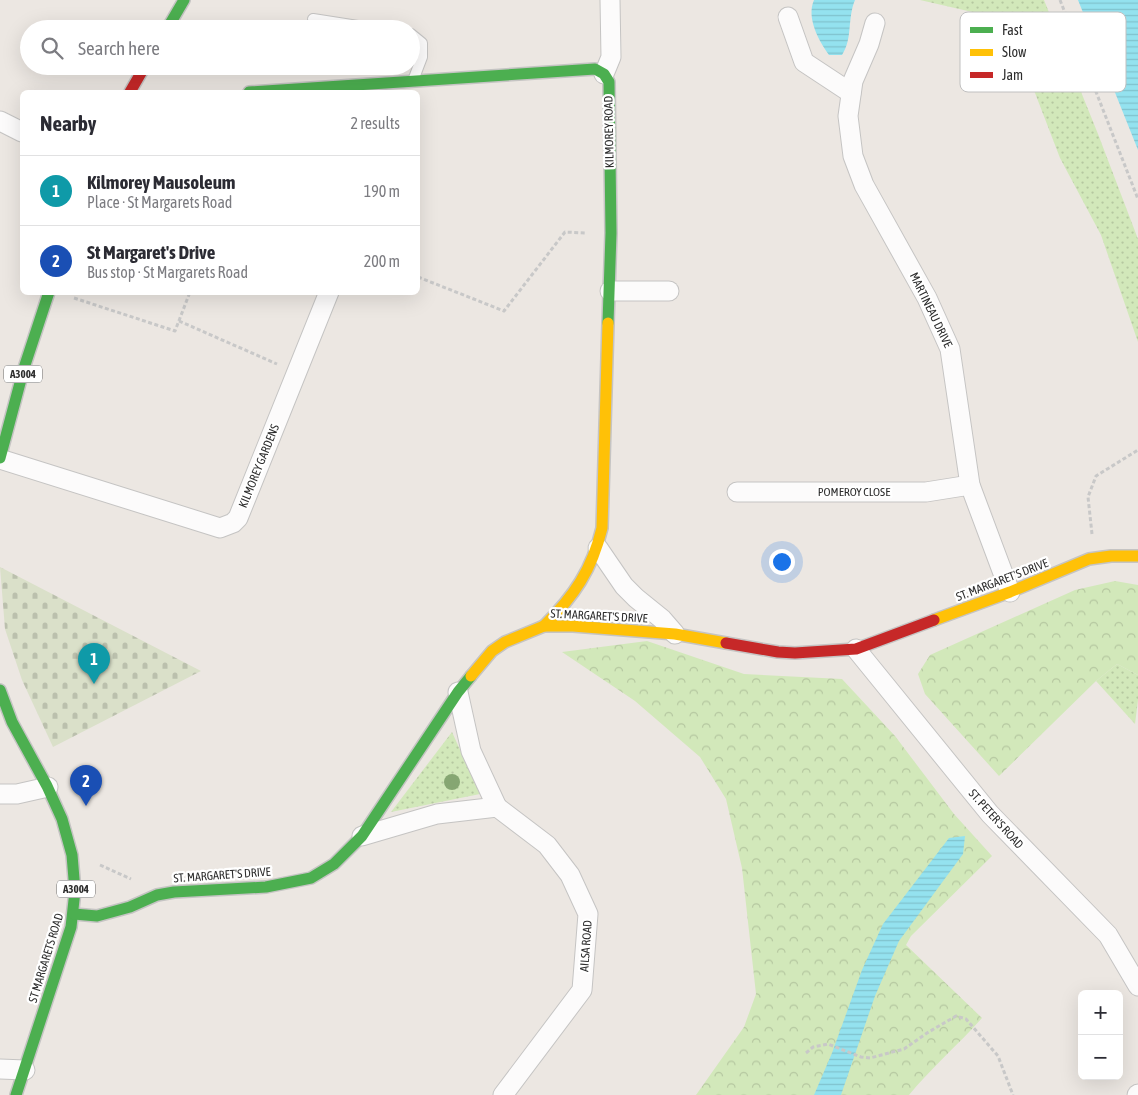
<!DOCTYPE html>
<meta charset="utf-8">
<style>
body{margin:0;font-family:"Asap Condensed",sans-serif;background:#f2f2f3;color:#2b2b33}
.controls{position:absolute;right:15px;bottom:15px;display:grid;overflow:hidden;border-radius:8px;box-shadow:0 5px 20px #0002}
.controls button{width:45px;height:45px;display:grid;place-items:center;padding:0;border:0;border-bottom:1px solid #e1e1e2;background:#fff;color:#2b2b33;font:25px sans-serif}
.you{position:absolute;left:781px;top:561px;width:18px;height:18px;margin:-12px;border:4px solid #fff;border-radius:50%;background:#1a73e8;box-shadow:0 0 0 8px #1a73e833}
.badge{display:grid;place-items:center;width:32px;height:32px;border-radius:50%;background:#b45309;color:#fff;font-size:16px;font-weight:700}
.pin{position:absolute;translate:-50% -41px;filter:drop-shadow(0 1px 2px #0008)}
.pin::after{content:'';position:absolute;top:26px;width:18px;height:15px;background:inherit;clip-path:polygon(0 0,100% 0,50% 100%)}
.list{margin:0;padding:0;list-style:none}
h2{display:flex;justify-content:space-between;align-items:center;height:65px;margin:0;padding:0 20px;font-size:21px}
h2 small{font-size:16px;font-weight:400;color:#7c7c81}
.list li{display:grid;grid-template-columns:32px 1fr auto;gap:15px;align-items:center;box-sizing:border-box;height:70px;padding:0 20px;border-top:1px solid #e1e1e2}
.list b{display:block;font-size:19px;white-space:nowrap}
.list p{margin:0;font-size:16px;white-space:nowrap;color:#7c7c81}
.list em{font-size:16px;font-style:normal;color:#7c7c81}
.icon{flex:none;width:28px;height:28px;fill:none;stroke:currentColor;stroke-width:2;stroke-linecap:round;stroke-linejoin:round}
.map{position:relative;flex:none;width:1138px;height:1095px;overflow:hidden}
.search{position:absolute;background:#fff;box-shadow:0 5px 20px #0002;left:20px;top:20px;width:400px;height:55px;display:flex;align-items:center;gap:12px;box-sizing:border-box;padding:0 18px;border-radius:28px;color:#7c7c81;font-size:19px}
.panel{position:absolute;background:#fff;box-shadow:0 5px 20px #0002;left:20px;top:90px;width:400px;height:205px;border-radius:8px}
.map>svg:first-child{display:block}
.grass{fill:url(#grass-dots)}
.forest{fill:url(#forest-crowns)}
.cemetery{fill:url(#cemetery-stones)}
.water{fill:url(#water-rules)}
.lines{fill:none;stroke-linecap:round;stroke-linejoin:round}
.lane-casing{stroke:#c5c4c3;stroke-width:12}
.street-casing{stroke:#c5c4c3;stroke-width:21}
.fast-casing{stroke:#c5c4c3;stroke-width:14}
.slow-casing{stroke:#c5c4c3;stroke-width:14}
.jam-casing{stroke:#c5c4c3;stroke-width:14}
.path{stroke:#c8c8c8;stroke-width:3;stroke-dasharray:4 2.5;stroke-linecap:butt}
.lane{stroke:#fcfbfb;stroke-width:10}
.street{stroke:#fcfbfb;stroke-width:19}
.fast{stroke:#4caf50;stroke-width:11}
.slow{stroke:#ffc107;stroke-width:11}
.jam{stroke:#c62828;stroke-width:11}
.tree{fill:#86a672}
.labels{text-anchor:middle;stroke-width:4.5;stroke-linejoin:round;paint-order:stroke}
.shield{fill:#fff;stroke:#6c6c6c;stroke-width:1}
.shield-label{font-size:11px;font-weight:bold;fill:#2d2d2d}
.street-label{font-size:12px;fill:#2d2d2d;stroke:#fff}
.key{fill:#fff;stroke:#c0c0c0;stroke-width:1}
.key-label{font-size:14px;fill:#2d2d2d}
</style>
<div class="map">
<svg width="1138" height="1095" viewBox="0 0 1138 1095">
<defs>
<pattern id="grass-dots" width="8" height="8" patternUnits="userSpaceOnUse" patternTransform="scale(1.25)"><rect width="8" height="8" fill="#d2e8ba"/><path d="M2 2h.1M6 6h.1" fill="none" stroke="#b5c7a0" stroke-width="1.8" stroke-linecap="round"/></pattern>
<pattern id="forest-crowns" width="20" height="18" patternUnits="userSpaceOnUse" patternTransform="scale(1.25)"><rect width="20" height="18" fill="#d2e8ba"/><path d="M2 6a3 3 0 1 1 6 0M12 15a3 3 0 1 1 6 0" fill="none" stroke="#b5c7a0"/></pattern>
<pattern id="cemetery-stones" width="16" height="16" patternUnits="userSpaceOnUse" patternTransform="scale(1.25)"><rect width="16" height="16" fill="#dae0c9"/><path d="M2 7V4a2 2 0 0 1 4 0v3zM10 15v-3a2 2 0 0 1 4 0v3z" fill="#bbc0ad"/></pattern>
<pattern id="water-rules" width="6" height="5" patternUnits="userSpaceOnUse" patternTransform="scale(1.25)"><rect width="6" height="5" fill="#94e2ef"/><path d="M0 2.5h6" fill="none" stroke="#80c2cd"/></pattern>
</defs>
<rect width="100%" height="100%" fill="#ece7e2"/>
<!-- grass -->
<g class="grass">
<path d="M 920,0 L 1044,0 L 1098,134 L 1138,239 L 1138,342 L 1101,235 L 1060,158 L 1007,20 Z"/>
<path d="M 1117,664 L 1138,675 L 1138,700 L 1135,724 L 1096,681 Z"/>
<path d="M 452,732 L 480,794 L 391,812 Z"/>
</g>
<!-- forest -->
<g class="forest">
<path d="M 1115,581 L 1138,585 L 1138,675 L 1117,664 L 1096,681 L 999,776 L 925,694 L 918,674 L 930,655 L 1075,590 Z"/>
<path d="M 647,641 L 744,674 L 842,679 L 895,736 L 954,814 L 992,856 L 911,936 L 906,945 L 982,1018 C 958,1045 931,1068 909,1095 L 696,1095 L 744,1027 L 756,994 L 742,868 L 726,799 L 700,757 L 635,701 L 562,652 Z"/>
</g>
<!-- cemetery -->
<path class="cemetery" d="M 0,567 L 201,671 L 53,747 L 22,680 L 5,629 Z"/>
<!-- water -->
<g class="water">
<path d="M 814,0 L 855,0 C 847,19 853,38 842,55 L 829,55 C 819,41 806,18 814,0 Z"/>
<path d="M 1078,0 L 1138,0 L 1138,150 Z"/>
<path d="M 965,836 L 963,854 L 899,941 L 875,996 L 841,1095 L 814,1095 L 832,1053 L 862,970 L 883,924 L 949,838 Z"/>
</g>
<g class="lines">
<defs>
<g id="lane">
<path d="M 313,19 L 377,29"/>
<path d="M 411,34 L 422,43 L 422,57 L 414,78"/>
</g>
<g id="street">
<path d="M 788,17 L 804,62 L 851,93"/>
<path d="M 875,23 L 869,44 L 853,81 L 848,116 L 853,156 L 864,185 L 927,298 L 950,349 L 970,485 L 1010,592"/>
<path d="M 604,74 L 611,57 L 610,0"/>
<path d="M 0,121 L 22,132"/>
<path d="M 610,291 L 669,291"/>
<path d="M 0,459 L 220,528 L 233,523 L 238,518 L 329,292"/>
<path d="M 737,492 L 926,492 L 970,485"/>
<path d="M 598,548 L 624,586 L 636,598 L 662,619 L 675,634"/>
<path d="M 856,649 L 990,814 L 1108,935 L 1138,986"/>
<path d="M 458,692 L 471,751 L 497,807"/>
<path d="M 0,794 L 17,794 L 48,787"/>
<path d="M 362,836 L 437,814 L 497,807 L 547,845 L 570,875 L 588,914 L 582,990 L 503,1095"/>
<path d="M 0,1069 L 25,1070"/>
<path d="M 1137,1095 L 1138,1094"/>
</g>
<g id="fast">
<path d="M 167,29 L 184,0"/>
<path d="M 249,92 L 595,69 L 604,74 L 609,82 L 611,233 L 608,323"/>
<path d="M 0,458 L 24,368 L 49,292"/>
<path d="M 0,690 L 12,722 L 47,786 L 62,819 L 72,855 L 75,891 L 71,927 L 16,1095"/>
<path d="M 74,914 L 97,916 L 130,907 L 157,895 L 174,892 L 266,887 L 311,878 L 334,864 L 362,836 L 458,692 L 471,676"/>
</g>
<g id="slow">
<path d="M 934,620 L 1010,592 L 1089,559 L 1111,556 L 1138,556"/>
<path d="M 544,626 C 574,596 592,570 602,528 L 608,323"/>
<path d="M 471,676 L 492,651 L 505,642 L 544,626 L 573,626 L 675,634 L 726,643"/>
</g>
<g id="jam">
<path d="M 130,92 L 145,66"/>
<path d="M 726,643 L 778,652 L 795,653 L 856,649 L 934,620"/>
</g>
</defs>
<!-- lane casing -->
<use href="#lane" class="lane-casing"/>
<!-- street casing -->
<use href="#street" class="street-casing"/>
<!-- fast casing -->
<use href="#fast" class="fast-casing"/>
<!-- slow casing -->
<use href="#slow" class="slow-casing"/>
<!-- jam casing -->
<use href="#jam" class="jam-casing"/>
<!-- path -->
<g class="path">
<path d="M 1060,0 L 1138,199"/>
<path d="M 418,277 L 504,311 L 565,232 L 586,233"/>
<path d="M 74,298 L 175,331 L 190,292"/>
<path d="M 179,321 L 277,364"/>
<path d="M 1092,534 L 1088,497 L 1096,476 L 1138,450"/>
<path d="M 100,865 L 131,879"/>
<path d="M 806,1053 L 813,1047 L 828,1044 L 861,1057 L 870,1058 L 904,1049 L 927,1033 L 956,1016 L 966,1019 L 998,1056 L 1013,1095"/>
</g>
<!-- lane -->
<use href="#lane" class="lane"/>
<!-- street -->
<use href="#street" class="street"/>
<!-- fast -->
<use href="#fast" class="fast"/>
<!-- slow -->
<use href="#slow" class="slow"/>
<!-- jam -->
<use href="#jam" class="jam"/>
</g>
<!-- trees -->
<circle class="tree" cx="452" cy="782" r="8"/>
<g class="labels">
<!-- shield labels -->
<g class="shield">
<rect x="4" y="365.5" width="38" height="17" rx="4"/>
<rect x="57" y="880.5" width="38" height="17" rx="4"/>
</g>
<g class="shield-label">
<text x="23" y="378">A3004</text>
<text x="76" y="893">A3004</text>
</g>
<!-- street labels -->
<g class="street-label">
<text transform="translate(609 132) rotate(-91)" y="4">KILMOREY ROAD</text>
<text transform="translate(931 310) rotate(64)" y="4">MARTINEAU DRIVE</text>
<text transform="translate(259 466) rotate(-68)" y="4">KILMOREY GARDENS</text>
<text x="854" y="496">POMEROY CLOSE</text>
<text transform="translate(1002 580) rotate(-21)" y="4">ST. MARGARET'S DRIVE</text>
<text transform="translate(599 616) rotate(3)" y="4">ST. MARGARET'S DRIVE</text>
<text transform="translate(996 819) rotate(48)" y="4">ST. PETER'S ROAD</text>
<text transform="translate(222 875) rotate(-4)" y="4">ST. MARGARET'S DRIVE</text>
<text transform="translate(586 946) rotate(-86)" y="4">AILSA ROAD</text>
<text transform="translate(46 958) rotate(-73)" y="4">ST MARGARETS ROAD</text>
</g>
</g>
<!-- legend -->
<rect x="960" y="12" width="166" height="80" rx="8" class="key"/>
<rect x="970" y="27" width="23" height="6" fill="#4caf50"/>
<rect x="970" y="49" width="23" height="7" fill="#ffc107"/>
<rect x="970" y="72" width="23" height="6" fill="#c62828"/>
<g class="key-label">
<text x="1002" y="35">Fast</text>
<text x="1002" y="57">Slow</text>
<text x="1002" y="80">Jam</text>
</g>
</svg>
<div class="controls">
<button>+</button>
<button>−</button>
</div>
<div class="you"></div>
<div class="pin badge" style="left:94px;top:684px;background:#0f9aa8">1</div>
<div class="pin badge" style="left:86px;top:806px;background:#1a4fb4">2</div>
<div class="search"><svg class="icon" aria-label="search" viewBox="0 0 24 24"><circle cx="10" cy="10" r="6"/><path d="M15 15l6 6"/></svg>Search here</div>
<section class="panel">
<h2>Nearby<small>2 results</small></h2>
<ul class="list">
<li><span class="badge" style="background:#0f9aa8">1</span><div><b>Kilmorey Mausoleum</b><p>Place · St Margarets Road</p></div><em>190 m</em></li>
<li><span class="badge" style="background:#1a4fb4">2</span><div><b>St Margaret's Drive</b><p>Bus stop · St Margarets Road</p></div><em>200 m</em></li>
</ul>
</section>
</div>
